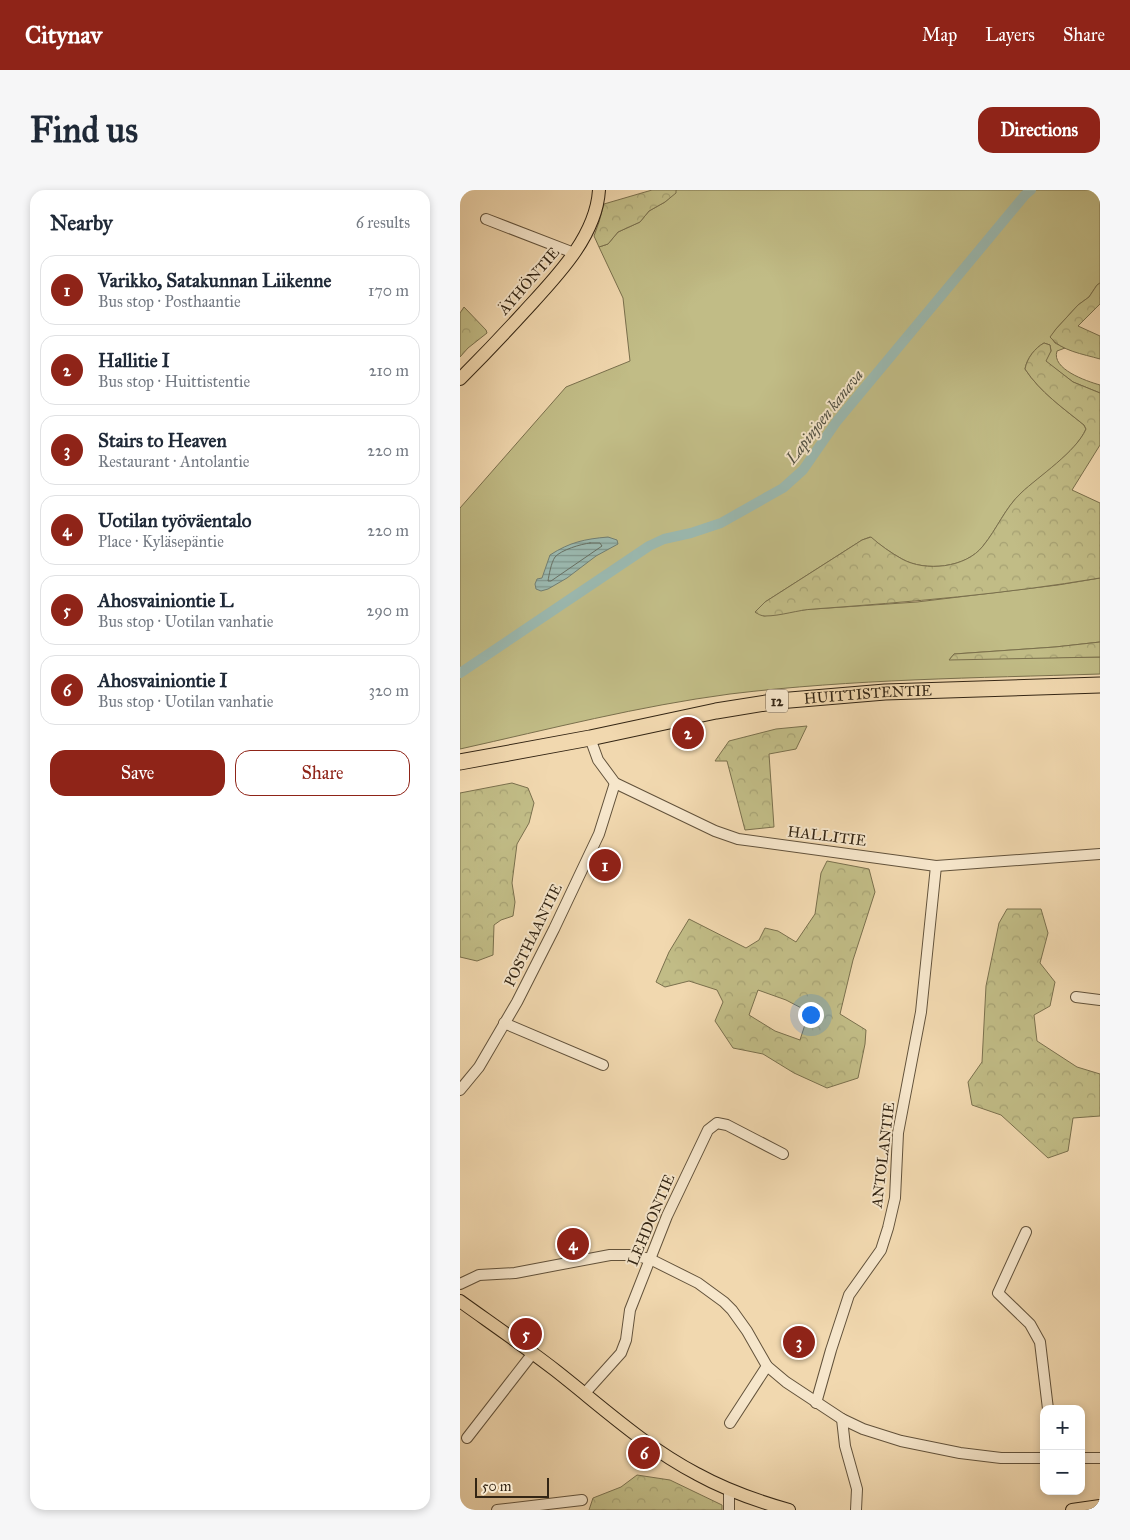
<!DOCTYPE html>
<meta charset="utf-8">
<style>
body{margin:0;font-family:"IM FELL Great Primer",serif;background:#f6f6f7;color:#1f2937}
.controls{position:absolute;right:15px;bottom:15px;display:grid;overflow:hidden;border-radius:10px;box-shadow:0 2px 8px #0003}
.controls button{width:45px;height:45px;display:grid;place-items:center;padding:0;border:0;border-bottom:1px solid #e0e1e3;background:#fff;color:#1f2937;font:25px sans-serif}
.scale{position:absolute;left:15px;bottom:12px;width:74px;box-sizing:border-box;padding-left:5px;border:2px solid #332514;border-top:0;font-size:14px;line-height:18px;white-space:nowrap;color:#332514;-webkit-text-stroke:4px #f6e6cb;paint-order:stroke}
.you{position:absolute;left:350px;top:824px;width:18px;height:18px;margin:-12px;border:4px solid #fff;border-radius:50%;background:#1a73e8;box-shadow:0 0 0 8px #1a73e833}
.badge{display:grid;place-items:center;width:32px;height:32px;border-radius:50%;background:#8f2418;color:#fff;font-size:16px;font-weight:700}
.pin{position:absolute;translate:-50% -50%;border:2px solid #fff;box-shadow:0 1px 5px #0006}
.list{margin:0;padding:0;list-style:none}
h2{display:flex;justify-content:space-between;align-items:center;height:65px;margin:0;padding:0 20px;font-size:21px}
h2 small{font-size:16px;font-weight:400;color:#747a83}
.list li{display:grid;grid-template-columns:32px 1fr auto;gap:15px;align-items:center;box-sizing:border-box;height:70px;margin:0 10px 10px;padding:0 10px;border:1px solid #e0e1e3;border-radius:15px}
.list b{display:block;font-size:19px;white-space:nowrap}
.list p{margin:0;font-size:16px;white-space:nowrap;color:#747a83}
.list em{font-size:16px;font-style:normal;color:#747a83}
.actions{display:flex;gap:10px;padding:15px 20px}
.actions a{flex:1;padding:11px 0;border:1px solid #8f2418;border-radius:15px;text-align:center;font-size:18px;color:#8f2418}
.actions .main{background:#8f2418;color:#fff}
.map{position:relative;flex:none;width:640px;height:1320px;overflow:hidden;border-radius:15px}
header{display:flex;align-items:center;gap:30px;box-sizing:border-box;height:70px;padding:0 25px;background:#8f2418;color:#fff}
header strong{font-size:24px}
nav{display:flex;gap:28px;margin-inline-start:auto;font-size:18px}
.intro{display:flex;align-items:center;justify-content:space-between;box-sizing:border-box;height:120px;padding:0 30px}
h1{margin:0;font-size:35px}
.button{padding:12px 22px;border-radius:15px;background:#8f2418;color:#fff;font-size:18px;font-weight:700}
main{display:flex;gap:30px;padding:0 30px}
aside{flex:1;background:#fff;border-radius:15px;box-shadow:0 2px 8px #0003}
.map>svg:first-child{display:block}
.grass{fill:#c1bc86;stroke:#7a704d}
.forest{fill:url(#forest-crowns);stroke:#7a704d;fill-rule:evenodd}
.water{fill:url(#water-rules);stroke:#717e72}
.lines{fill:none;stroke-linecap:round;stroke-linejoin:round}
.shore{stroke:#676f62;stroke-width:1}
.canal{stroke:#9bb9b0;stroke-width:10}
.minor-casing{stroke:#62523b;stroke-width:12}
.major-casing{stroke:#332514;stroke-width:14}
.highway-casing{stroke:#332514;stroke-width:17}
.minor{stroke:#f6e6cb;stroke-width:10}
.major{stroke:#f1d8af;stroke-width:12}
.highway{stroke:#f1d8af;stroke-width:15}
.labels{text-anchor:middle;stroke-width:4;stroke-linejoin:round;paint-order:stroke}
.shield{fill:#f6e6cb;stroke:#6e5f4b;stroke-width:1}
.shield-label{font-size:14px;font-weight:bold;fill:#332514}
.street-label{font-size:15px;fill:#332514;stroke:#f6e6cb}
.water-label{font-size:16px;font-style:italic;fill:#525143;stroke:#f6e6cb}
</style>
<header>
<strong>Citynav</strong>
<nav><a>Map</a><a>Layers</a><a>Share</a></nav>
</header>
<div class="intro"><h1>Find us</h1><a class="button">Directions</a></div>
<main>
<aside>
<h2>Nearby<small>6 results</small></h2>
<ul class="list">
<li><span class="badge">1</span><div><b>Varikko, Satakunnan Liikenne</b><p>Bus stop · Posthaantie</p></div><em>170 m</em></li>
<li><span class="badge">2</span><div><b>Hallitie I</b><p>Bus stop · Huittistentie</p></div><em>210 m</em></li>
<li><span class="badge">3</span><div><b>Stairs to Heaven</b><p>Restaurant · Antolantie</p></div><em>220 m</em></li>
<li><span class="badge">4</span><div><b>Uotilan työväentalo</b><p>Place · Kyläsepäntie</p></div><em>220 m</em></li>
<li><span class="badge">5</span><div><b>Ahosvainiontie L</b><p>Bus stop · Uotilan vanhatie</p></div><em>290 m</em></li>
<li><span class="badge">6</span><div><b>Ahosvainiontie I</b><p>Bus stop · Uotilan vanhatie</p></div><em>320 m</em></li>
</ul>
<div class="actions"><a class="main">Save</a><a>Share</a></div>
</aside>
<div class="map">
<svg width="640" height="1320" viewBox="0 0 640 1320">
<defs>
<pattern id="forest-crowns" width="20" height="18" patternUnits="userSpaceOnUse" patternTransform="scale(1.25)"><rect width="20" height="18" fill="#c1bc86"/><path d="M2 6a3 3 0 1 1 6 0M12 15a3 3 0 1 1 6 0" fill="none" stroke="#a6a173"/></pattern>
<pattern id="water-rules" width="6" height="5" patternUnits="userSpaceOnUse" patternTransform="scale(1.25)"><rect width="6" height="5" fill="#9bb9b0"/><path d="M0 2.5h6" fill="none" stroke="#7f968e"/></pattern>
</defs>
<rect width="100%" height="100%" fill="#f1d8af"/>
<filter id="stains"><feTurbulence type="fractalNoise" baseFrequency=".004" numOctaves="4"/><feColorMatrix values="0 0 0 0 .2 0 0 0 0 .09 0 0 0 0 .02 0 0 0 .5 -.17"/></filter>
<radialGradient id="worn" r=".72"><stop offset=".6" stop-color="#630" stop-opacity="0"/><stop offset="1" stop-color="#630" stop-opacity=".3"/></radialGradient>
<!-- grass -->
<path class="grass" d="M 216,0 L 640,0 L 640,93 L 637,95 L 629,107 L 618,115 L 596,139 L 591,147 L 595,153 L 605,158 L 597,161 C 591,179 626,191 640,195 L 640,203 L 613,192 L 585,171 L 591,161 L 590,155 L 584,153 C 575,158 567,168 565,179 C 580,202 603,218 624,235 L 626,239 C 616,262 580,286 561,303 C 545,318 537,339 523,356 C 506,378 465,382 442,369 C 431,363 420,355 410,347 L 402,350 L 305,412 L 295,422 L 304,426 L 339,420 L 457,412 L 598,395 L 640,388 L 640,452 L 595,457 L 494,464 L 490,469 L 640,467 L 640,484 C 517,488 393,489 270,504 C 179,516 90,539 0,559 L 0,318 L 106,197 L 170,171 L 163,108 L 139,57 L 148,54 L 158,42 L 180,32 L 189,21 L 205,12 L 215,3 Z"/>
<!-- forest -->
<g class="forest">
<path d="M 192,0 L 216,0 L 216,3 L 205,12 L 189,21 L 180,32 L 158,42 L 148,54 L 139,57 L 134,46 L 139,32 L 144,14 Z"/>
<path d="M 640,93 L 640,114 L 618,136 L 640,146 L 640,169 C 623,164 601,161 590,147 L 596,139 L 618,115 L 629,107 L 637,95 Z"/>
<path d="M 4,117 L 26,140 L 27,143 L 8,158 L 0,167 L 0,123 Z"/>
<path d="M 584,153 L 590,155 L 591,161 L 586,171 L 613,192 L 640,203 L 640,255 L 612,300 L 640,313 L 640,388 C 545,404 450,412 354,419 C 337,420 321,426 305,426 C 301,426 298,424 295,422 L 305,412 L 402,350 L 411,347 C 420,355 431,363 442,369 C 465,382 506,378 523,356 C 537,339 545,318 561,303 C 579,286 616,262 626,239 L 624,235 C 603,218 580,202 565,179 C 567,168 575,158 584,153 Z"/>
<path d="M 640,452 L 640,467 L 489,470 L 494,464 L 595,457 Z"/>
<path d="M 347,536 L 336,559 L 309,564 L 314,637 L 285,640 L 267,571 L 255,571 L 269,551 L 316,539 Z"/>
<path d="M 52,593 L 68,598 L 74,613 L 69,633 L 57,654 L 52,693 L 55,712 L 53,726 L 41,730 L 34,735 L 33,765 L 17,771 L 0,767 L 0,603 Z"/>
<path d="M 367,671 L 409,679 L 415,702 L 393,770 L 380,824 L 406,840 L 405,854 L 398,888 L 367,898 L 334,883 L 303,864 L 273,858 L 255,831 L 263,812 L 257,800 L 229,791 L 205,797 L 196,792 L 209,762 L 229,729 L 286,758 L 299,750 L 305,738 L 318,741 L 336,752 L 355,724 L 361,683 ZM 298,800 L 326,810 L 349,822 L 340,850 L 315,841 L 289,825 Z"/>
<path d="M 547,719 L 581,719 L 588,743 L 580,773 L 595,792 L 590,816 L 574,825 L 577,851 L 617,877 L 640,884 L 640,926 L 613,928 L 608,961 L 588,968 L 541,925 L 512,915 L 508,892 L 522,872 L 526,796 L 539,733 Z"/>
<path d="M 177,1285 L 210,1290 L 262,1315 L 262,1320 L 129,1320 L 133,1308 L 161,1297 Z"/>
</g>
<!-- water -->
<path class="water" d="M 148,347 L 157,350 L 158,354 L 136,366 L 107,388 L 88,399 L 81,401 L 76,399 L 75,394 L 77,389 L 82,388 L 90,365 C 110,352 125,349 148,347 Z"/>
<g class="lines">
<!-- shore -->
<path class="shore" d="M 130,353 L 140,353 L 142,356 L 91,391 L 88,391 C 89,385 91,373 95,367 C 101,360 121,354 130,353 Z"/>
<!-- canal -->
<path class="canal" d="M 0,483 L 189,356 L 204,349 L 231,343 L 261,333 L 323,298 L 343,280 L 377,231 L 565,5 L 571,0"/>
<defs>
<g id="minor">
<path d="M 26,29 L 114,63"/>
<path d="M 130,548 L 138,570 L 155,593 L 255,641 L 278,649 L 476,676 L 640,664"/>
<path d="M 616,807 L 640,810"/>
<path d="M 44,833 L 143,875"/>
<path d="M 0,900 L 19,877 L 57,812 L 94,739 L 139,644 L 155,593"/>
<path d="M 566,1042 L 538,1103 L 570,1134 L 580,1152 L 588,1219"/>
<path d="M 0,1094 L 19,1085 L 55,1083 L 150,1065 L 171,1065 L 190,1069 L 238,1093 L 264,1112 L 272,1120 L 287,1141 L 307,1176 L 326,1192 L 382,1229 L 403,1239 L 441,1251 L 500,1263 L 541,1268 L 584,1268"/>
<path d="M 125,1203 L 161,1163 L 166,1150 L 170,1120 L 207,1026 L 248,940 L 257,933 L 267,935 L 323,964"/>
<path d="M 356,1213 L 371,1160 L 389,1105 L 421,1060 L 428,1038 L 435,1008 L 438,943 L 461,822 L 476,676"/>
<path d="M 382,1229 L 385,1256 L 397,1299 L 396,1320"/>
<path d="M 270,1233 L 307,1176"/>
<path d="M 7,1248 L 73,1163"/>
<path d="M 621,1268 L 640,1268"/>
<path d="M 37,1320 L 122,1310"/>
<path d="M 269,1320 L 269,1300"/>
</g>
<g id="major">
<path d="M 0,189 C 22,167 43,145 64,122 C 94,89 136,48 139,0"/>
<path d="M 0,1111 C 32,1134 64,1156 95,1180 C 141,1216 185,1257 237,1284 C 266,1300 297,1311 329,1320"/>
<path d="M 612,1320 L 640,1316"/>
</g>
<g id="highway">
<path id="s1" d="M 0,572 L 130,548 L 256,521 L 318,511 L 425,502 L 640,495"/>
</g>
</defs>
<!-- minor casing -->
<use href="#minor" class="minor-casing"/>
<!-- major casing -->
<use href="#major" class="major-casing"/>
<!-- highway casing -->
<use href="#highway" class="highway-casing"/>
<!-- minor -->
<use href="#minor" class="minor"/>
<!-- major -->
<use href="#major" class="major"/>
<!-- highway -->
<use href="#highway" class="highway"/>
</g>
<g class="labels">
<!-- shield labels -->
<rect class="shield" x="306" y="499.5" width="22" height="23" rx="4"/>
<g class="shield-label">
<text x="317" y="516">12</text>
</g>
<!-- street labels -->
<g class="street-label">
<text transform="translate(69 91) rotate(-49)" y="5">ÄYHÖNTIE</text>
<text dy="5" stroke="none"><textPath href="#s1" startOffset="414">HUITTISTENTIE</textPath></text>
<text transform="translate(367 646) rotate(7)" y="5">HALLITIE</text>
<text transform="translate(73 745) rotate(-64)" y="5">POSTHAANTIE</text>
<text transform="translate(423 965) rotate(-83)" y="5">ANTOLANTIE</text>
<text transform="translate(191 1030) rotate(-67)" y="5">LEHDONTIE</text>
</g>
<!-- water labels -->
<g class="water-label">
<text transform="translate(364 226) rotate(-52)" y="6">Lapinjoen kanava</text>
</g>
</g>
<rect width="100%" height="100%" filter="url(#stains)"/>
<rect width="100%" height="100%" fill="url(#worn)"/>
</svg>
<div class="controls">
<button>+</button>
<button>−</button>
</div>
<div class="scale">50 m</div>
<div class="you"></div>
<div class="pin badge" style="left:145px;top:675px">1</div>
<div class="pin badge" style="left:228px;top:543px">2</div>
<div class="pin badge" style="left:339px;top:1152px">3</div>
<div class="pin badge" style="left:113px;top:1054px">4</div>
<div class="pin badge" style="left:66px;top:1144px">5</div>
<div class="pin badge" style="left:184px;top:1263px">6</div>
</div>
</main>
